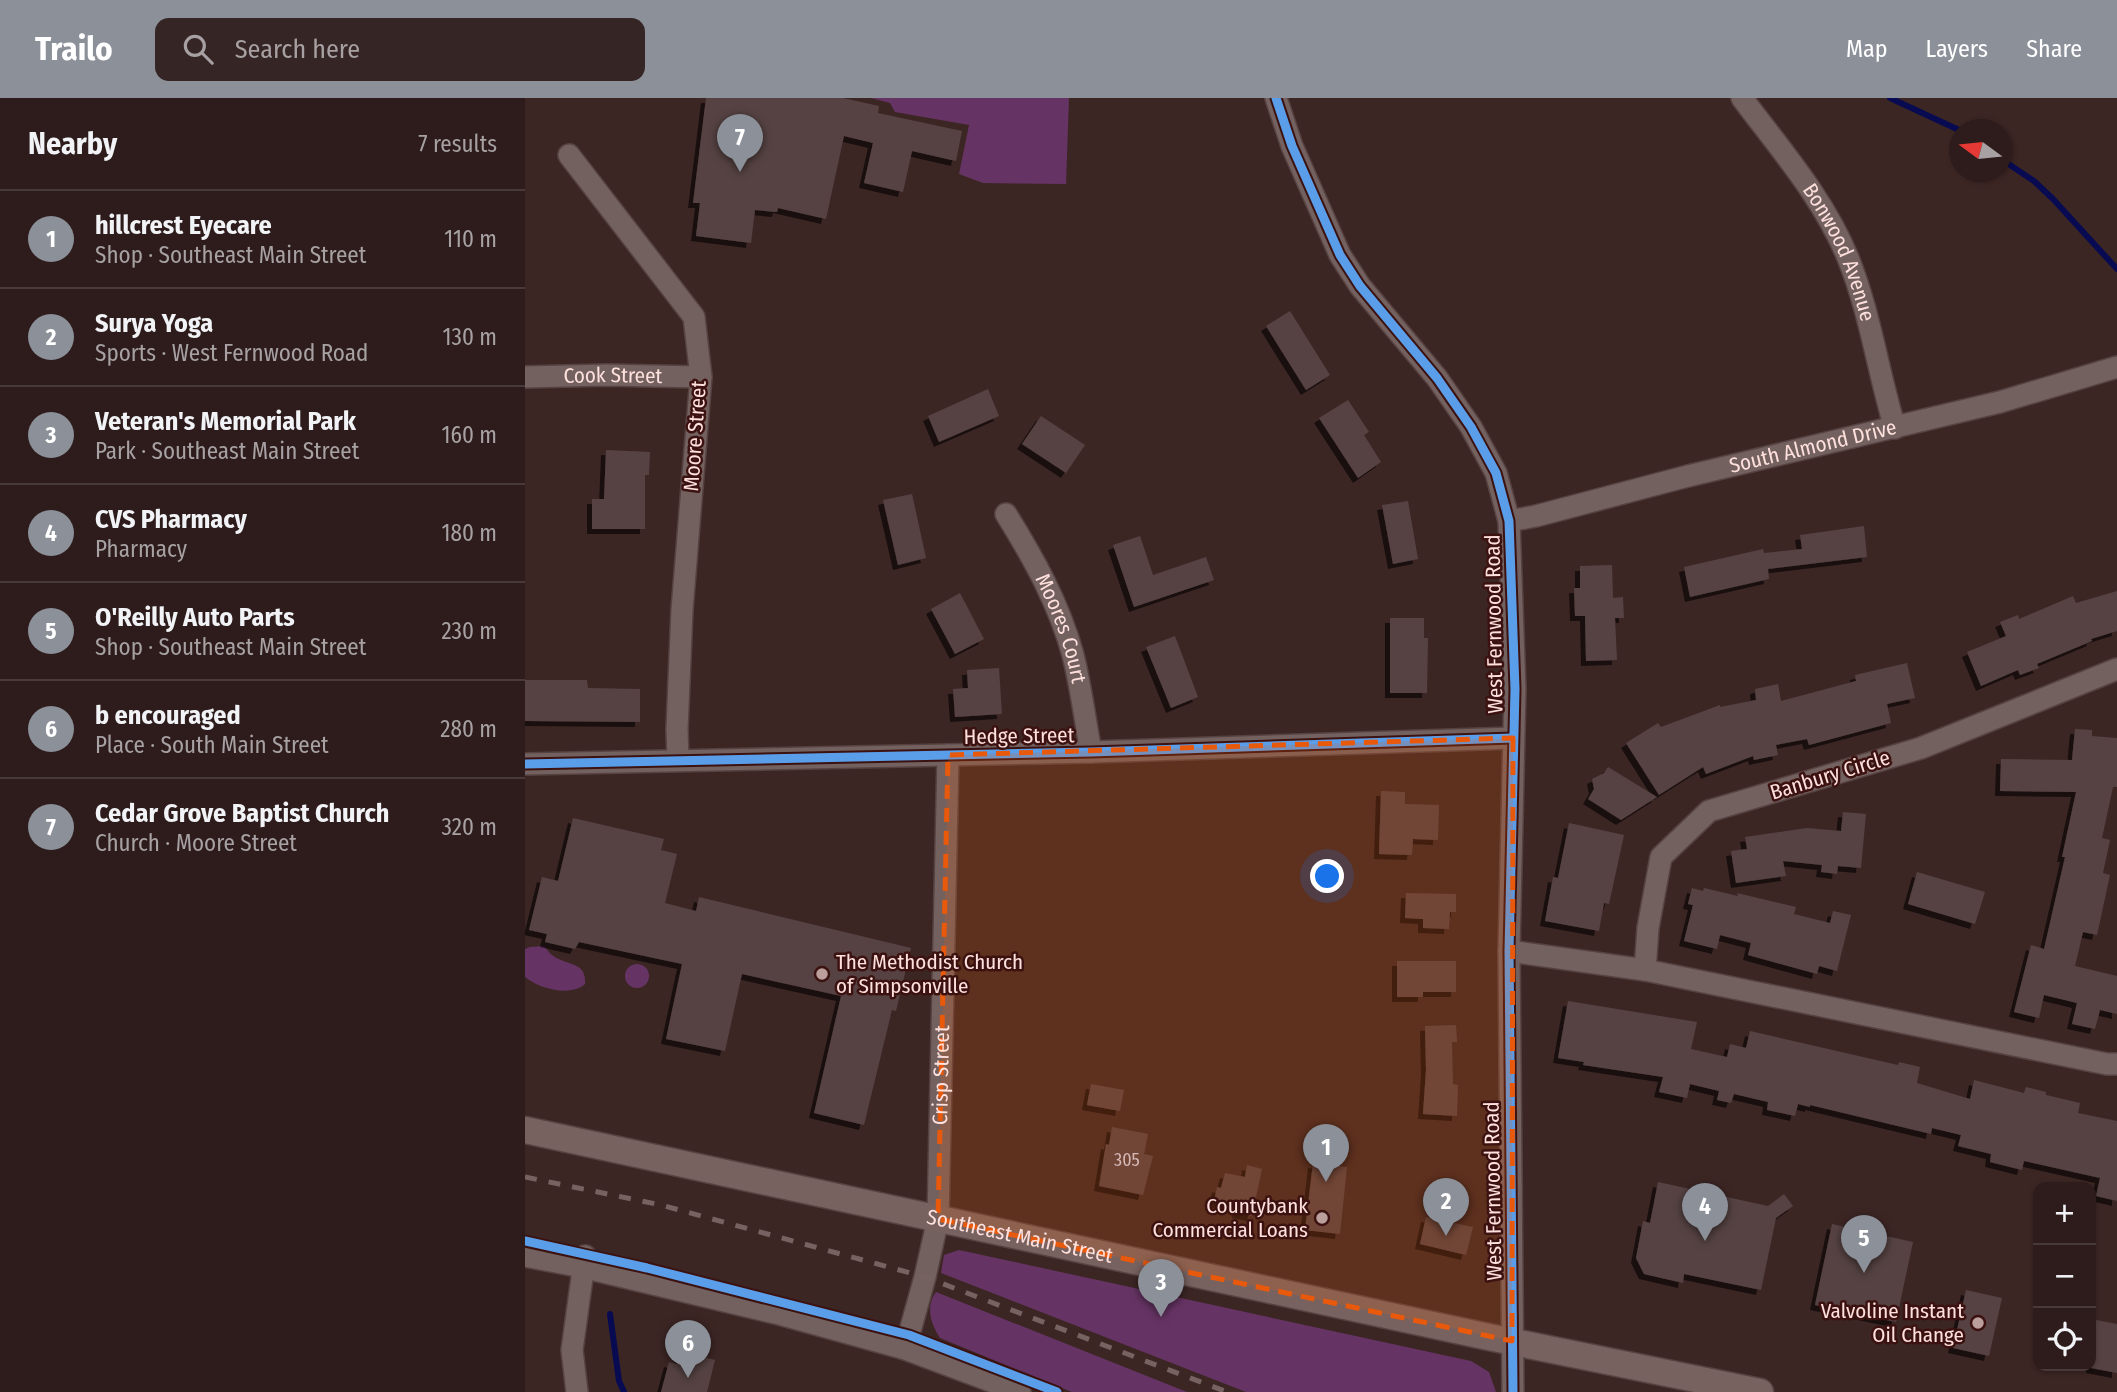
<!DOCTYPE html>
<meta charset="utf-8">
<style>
body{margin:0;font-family:"Fira Sans Condensed",sans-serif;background:#352524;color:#f1f3f6}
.controls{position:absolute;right:21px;bottom:21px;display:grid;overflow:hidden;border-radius:14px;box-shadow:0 2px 5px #0004}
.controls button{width:63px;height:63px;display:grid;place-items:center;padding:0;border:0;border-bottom:2px solid #483a3a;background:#2d1c1b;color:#f1f3f6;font:35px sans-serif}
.compass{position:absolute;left:1424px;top:21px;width:63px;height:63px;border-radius:50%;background:#2d1c1b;box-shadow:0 2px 5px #0004;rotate:285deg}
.you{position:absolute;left:803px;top:779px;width:24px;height:24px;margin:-18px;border:5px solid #fff;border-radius:50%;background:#1a73e8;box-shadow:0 0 0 10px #1a73e833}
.badge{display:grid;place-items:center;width:46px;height:46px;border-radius:50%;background:#8c9099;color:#fff;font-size:23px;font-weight:700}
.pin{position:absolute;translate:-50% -58px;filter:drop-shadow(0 2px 4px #0008)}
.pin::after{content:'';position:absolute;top:37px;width:24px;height:21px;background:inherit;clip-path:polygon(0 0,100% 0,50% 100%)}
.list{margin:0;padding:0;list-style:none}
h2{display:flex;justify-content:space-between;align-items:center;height:91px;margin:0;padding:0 28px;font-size:30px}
h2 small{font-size:23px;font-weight:400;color:#a7a1a3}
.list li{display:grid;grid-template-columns:46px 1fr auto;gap:21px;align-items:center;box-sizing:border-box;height:98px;padding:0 28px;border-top:2px solid #483a3a}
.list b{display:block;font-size:26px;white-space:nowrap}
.list p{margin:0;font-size:23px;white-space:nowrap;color:#a7a1a3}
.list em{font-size:23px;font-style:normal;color:#a7a1a3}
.icon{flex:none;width:38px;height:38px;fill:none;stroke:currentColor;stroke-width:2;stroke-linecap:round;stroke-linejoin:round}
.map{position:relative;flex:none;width:1592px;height:1294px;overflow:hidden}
header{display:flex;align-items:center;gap:42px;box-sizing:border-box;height:98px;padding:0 35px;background:#8c9099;color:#fff}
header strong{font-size:33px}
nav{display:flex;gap:38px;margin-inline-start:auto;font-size:24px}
.search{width:490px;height:63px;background:#352524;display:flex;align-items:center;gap:18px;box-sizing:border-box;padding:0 24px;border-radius:14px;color:#a7a1a3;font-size:26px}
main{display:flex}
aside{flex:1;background:#2d1c1b}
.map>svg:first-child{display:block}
.green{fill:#663464}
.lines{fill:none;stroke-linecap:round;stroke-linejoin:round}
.stream{stroke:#080b52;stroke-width:6}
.building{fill:#564243;filter:url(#shadow)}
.minor-casing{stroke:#564241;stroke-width:24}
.major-casing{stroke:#564241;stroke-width:29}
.minor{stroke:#73615f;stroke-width:21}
.major{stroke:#786260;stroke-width:26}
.rail{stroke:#766361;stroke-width:5;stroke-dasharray:12 12;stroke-linecap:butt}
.cycleway-casing{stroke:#3c1210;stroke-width:13}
.cycleway{stroke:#5a9eea;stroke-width:9}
.marked{fill:#e8590c;fill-opacity:0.2;stroke:#e8590c;stroke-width:5;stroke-dasharray:14 9;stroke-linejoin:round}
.poi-dot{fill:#ba9f9c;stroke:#3c1210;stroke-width:2.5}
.labels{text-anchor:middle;stroke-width:5;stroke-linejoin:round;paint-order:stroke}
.number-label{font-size:18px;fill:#d4b8b6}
.street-label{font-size:21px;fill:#fee0dd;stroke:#3c1210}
.poi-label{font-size:21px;fill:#fee0dd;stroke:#3c1210;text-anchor:end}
</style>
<header>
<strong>Trailo</strong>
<div class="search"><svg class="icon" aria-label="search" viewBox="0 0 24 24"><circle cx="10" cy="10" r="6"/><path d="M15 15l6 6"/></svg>Search here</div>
<nav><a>Map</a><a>Layers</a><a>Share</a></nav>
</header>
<main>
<aside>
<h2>Nearby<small>7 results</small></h2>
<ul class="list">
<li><span class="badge">1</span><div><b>hillcrest Eyecare</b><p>Shop · Southeast Main Street</p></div><em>110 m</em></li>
<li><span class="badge">2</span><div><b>Surya Yoga</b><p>Sports · West Fernwood Road</p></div><em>130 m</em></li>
<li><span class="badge">3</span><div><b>Veteran's Memorial Park</b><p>Park · Southeast Main Street</p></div><em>160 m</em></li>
<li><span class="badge">4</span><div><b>CVS Pharmacy</b><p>Pharmacy</p></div><em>180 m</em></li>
<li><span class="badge">5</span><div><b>O'Reilly Auto Parts</b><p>Shop · Southeast Main Street</p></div><em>230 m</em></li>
<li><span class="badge">6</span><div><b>b encouraged</b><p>Place · South Main Street</p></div><em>280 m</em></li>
<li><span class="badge">7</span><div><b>Cedar Grove Baptist Church</b><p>Church · Moore Street</p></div><em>320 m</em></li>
</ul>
</aside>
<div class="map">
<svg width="1592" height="1294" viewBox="0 0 1592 1294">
<defs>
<filter id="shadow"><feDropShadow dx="-5" dy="5" stdDeviation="0" flood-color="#0009"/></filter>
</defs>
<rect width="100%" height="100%" fill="#3c2624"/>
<!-- green -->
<g class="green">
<path d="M 346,0 L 544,0 L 541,86 L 458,85 L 434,76 L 444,27 L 370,14 L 365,5 Z"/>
<path d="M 19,848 C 22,851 24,855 27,857 C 41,868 62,863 60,886 C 46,899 14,891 0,879 L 0,851 L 5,849 Z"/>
<circle cx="112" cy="878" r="12"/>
<path d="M 434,1152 L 946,1263 L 964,1274 L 971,1294 L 721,1294 L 416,1175 L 419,1157 Z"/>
<path d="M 411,1194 L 662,1294 L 547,1294 L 415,1240 C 406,1226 400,1209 411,1194 Z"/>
</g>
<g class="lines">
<!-- stream -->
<g class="stream">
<path d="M 1365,0 L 1434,32"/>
<path d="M 1476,61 L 1509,83 L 1528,101 L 1592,171"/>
<path d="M 85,1216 L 94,1283 L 99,1294"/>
</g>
</g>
<!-- building -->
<g class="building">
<path d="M 181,0 L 318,0 L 354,8 L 353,15 L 437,33 L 431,63 L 387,53 L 378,94 L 339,85 L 348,45 L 319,38 L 301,121 L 253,110 L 252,114 L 230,112 L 226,145 L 171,138 L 175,105 L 168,105 Z"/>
<path d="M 765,213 L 805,277 L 781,292 L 741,228 Z"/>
<path d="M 463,291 L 474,318 L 414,344 L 403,318 Z"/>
<path d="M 823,302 L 844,334 L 839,337 L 856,364 L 833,380 L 794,320 Z"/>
<path d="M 516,318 L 560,347 L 541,375 L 497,346 Z"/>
<path d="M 81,352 L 125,354 L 124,377 L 120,377 L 120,431 L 67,431 L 67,401 L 79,401 Z"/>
<path d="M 387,396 L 401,460 L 373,467 L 358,402 Z"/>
<path d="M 883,403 L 893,461 L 868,466 L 857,407 Z"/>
<path d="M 1339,428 L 1342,459 L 1243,471 L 1244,481 L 1165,499 L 1159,469 L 1238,451 L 1239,455 L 1277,451 L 1275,437 Z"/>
<path d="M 615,438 L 628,477 L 681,459 L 689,482 L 609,509 L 588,447 Z"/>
<path d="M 1087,467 L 1088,500 L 1098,499 L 1099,520 L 1090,520 L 1092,562 L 1061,563 L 1060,518 L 1050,518 L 1049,490 L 1055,490 L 1055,468 Z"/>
<path d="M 1592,493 L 1592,533 L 1566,541 L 1567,543 L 1512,566 L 1514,570 L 1495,577 L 1493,572 L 1456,588 L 1442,554 L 1481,538 L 1475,524 L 1493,517 L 1494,521 L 1548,498 L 1551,505 Z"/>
<path d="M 435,495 L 459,541 L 430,556 L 406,511 Z"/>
<path d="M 865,520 L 899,520 L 899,540 L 903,540 L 902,595 L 865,595 Z"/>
<path d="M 650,538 L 673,599 L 646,610 L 621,549 Z"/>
<path d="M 1382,565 L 1390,600 L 1362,606 L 1366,625 L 1284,647 L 1282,641 L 1251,647 L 1253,657 L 1229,662 L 1228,658 L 1181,676 L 1178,669 L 1134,697 L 1101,645 L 1133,625 L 1136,629 L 1195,607 L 1195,609 L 1231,602 L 1230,591 L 1253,586 L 1256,603 L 1331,583 L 1330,577 Z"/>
<path d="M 474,570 L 477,616 L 430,619 L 428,591 L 443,590 L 442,572 Z"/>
<path d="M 0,582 L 62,582 L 63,590 L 115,591 L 115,624 L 0,623 Z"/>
<path d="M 1550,631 L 1567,632 L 1567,638 L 1592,640 L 1592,689 L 1588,689 L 1577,740 L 1585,742 L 1578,775 L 1585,777 L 1572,837 L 1558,834 L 1550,868 L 1592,878 L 1592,916 L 1575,912 L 1570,931 L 1547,926 L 1552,905 L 1519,897 L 1514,920 L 1489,914 L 1506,847 L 1519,851 L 1540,759 L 1537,759 L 1551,694 L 1475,693 L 1476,661 L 1547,662 Z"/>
<path d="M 1083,669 L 1132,699 L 1096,722 L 1063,701 L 1069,691 L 1067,681 L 1079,675 Z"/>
<path d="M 856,693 L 880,694 L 880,706 L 914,707 L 913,742 L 888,741 L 887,757 L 854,756 Z"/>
<path d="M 1318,714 L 1341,716 L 1336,770 L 1313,768 L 1312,776 L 1296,774 L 1297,767 L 1258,763 L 1261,778 L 1211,785 L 1206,753 L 1222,751 L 1220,739 L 1282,730 L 1316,733 Z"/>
<path d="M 48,720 L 139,741 L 136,752 L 152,756 L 140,805 L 171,813 L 174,799 L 386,850 L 371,913 L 367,912 L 339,1027 L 289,1015 L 316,898 L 217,876 L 200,953 L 141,941 L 157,866 L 54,844 L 50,851 L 20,844 L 22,836 L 4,832 L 17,779 L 33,783 Z"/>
<path d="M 1044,725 L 1099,737 L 1084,806 L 1079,805 L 1074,833 L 1020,823 L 1028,779 L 1033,780 Z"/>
<path d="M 1392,774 L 1460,794 L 1450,826 L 1383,806 Z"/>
<path d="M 1167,790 L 1178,793 L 1179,790 L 1213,798 L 1212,795 L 1271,809 L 1269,816 L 1305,825 L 1308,813 L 1326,817 L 1312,873 L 1294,868 L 1292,876 L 1223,857 L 1226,845 L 1195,837 L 1192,851 L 1159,843 L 1168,807 L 1163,806 Z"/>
<path d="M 881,795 L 931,796 L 931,814 L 925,814 L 924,831 L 898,830 L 898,821 L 880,820 Z"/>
<path d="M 872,863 L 931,863 L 931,894 L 898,894 L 898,899 L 872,899 Z"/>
<path d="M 1043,903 L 1172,924 L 1166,951 L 1202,959 L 1205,946 L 1221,950 L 1225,933 L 1373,967 L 1374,964 L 1395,969 L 1392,985 L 1445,1001 L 1449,982 L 1499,995 L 1501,989 L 1521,994 L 1521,997 L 1555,1005 L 1553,1015 L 1592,1023 L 1592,1103 L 1571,1098 L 1575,1080 L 1499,1063 L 1497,1072 L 1465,1064 L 1466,1056 L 1433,1048 L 1436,1037 L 1407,1030 L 1406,1036 L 1285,1007 L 1285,1009 L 1273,1006 L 1270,1018 L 1242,1012 L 1243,1004 L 1209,996 L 1206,1005 L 1192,1002 L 1194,993 L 1165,986 L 1162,1000 L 1134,994 L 1138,979 L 1058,967 L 1059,964 L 1033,960 Z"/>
<path d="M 931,927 L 932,944 L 927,944 L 928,986 L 933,987 L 932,1018 L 898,1016 L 901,972 L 900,928 Z"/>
<path d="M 566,986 L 599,992 L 595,1013 L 562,1007 Z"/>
<path d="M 587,1029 L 623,1036 L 619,1056 L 628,1058 L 618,1097 L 574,1088 L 581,1046 L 584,1047 Z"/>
<path d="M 788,1065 L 822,1069 L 815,1136 L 780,1132 Z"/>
<path d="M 722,1067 L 737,1071 L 727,1118 L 712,1115 L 713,1109 L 689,1104 L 692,1089 L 696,1090 L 700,1075 L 720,1079 Z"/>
<path d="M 1133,1084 L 1243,1108 L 1259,1096 L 1268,1108 L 1251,1120 L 1236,1192 L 1159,1176 L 1158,1185 L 1119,1176 L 1111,1160 L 1118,1123 L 1125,1125 Z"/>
<path d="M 901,1119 L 948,1129 L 941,1157 L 895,1146 Z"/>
<path d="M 1307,1126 L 1388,1144 L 1371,1224 L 1290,1207 Z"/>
<path d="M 1441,1192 L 1477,1200 L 1464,1258 L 1428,1250 Z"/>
<path d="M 1566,1221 L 1592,1226 L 1592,1275 L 1566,1270 Z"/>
<path d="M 156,1253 L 190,1262 L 182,1294 L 136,1294 L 144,1264 L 152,1266 Z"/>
</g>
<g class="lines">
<defs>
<g id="minor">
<path d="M 751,0 L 767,48 L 815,157 L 835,188 L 912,280 L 946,329 L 971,375 L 984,423 L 990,591 L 984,853 L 988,1294"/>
<path id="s1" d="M 1217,0 C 1255,51 1299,101 1323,160 C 1345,214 1353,274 1370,330"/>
<path d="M 44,57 L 169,219 L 176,279 L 157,512 L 152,631 L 153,662"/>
<path id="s2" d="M 0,279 L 82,277 L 176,279"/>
<path id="s3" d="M 481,416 C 509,461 534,506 548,557 C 556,589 560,622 566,654"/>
<path id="s4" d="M 984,423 L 1011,418 L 1163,378 L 1475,304 L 1592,269"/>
<path d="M 1592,571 L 1396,650 L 1184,713 L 1136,759 L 1123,830 L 1120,872 L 1582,966 L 1592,966"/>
<path d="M 0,666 L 566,654 L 988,640"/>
<path d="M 984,853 L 1120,872"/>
<path d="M 0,1158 L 57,1169 L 250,1215 L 380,1251 L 495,1294"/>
<path id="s5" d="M 380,1251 L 400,1179 L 413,1121 L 423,657"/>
<path d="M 52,1294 L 47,1252 L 60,1158"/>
</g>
<g id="major">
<path id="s6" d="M 0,1032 L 959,1238 L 1235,1294"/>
</g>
</defs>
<!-- minor casing -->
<use href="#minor" class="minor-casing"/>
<!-- major casing -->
<use href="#major" class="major-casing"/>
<!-- minor -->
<use href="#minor" class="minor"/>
<!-- major -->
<use href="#major" class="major"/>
<!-- rail -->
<path class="rail" d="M 0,1079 L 136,1107 L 400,1179 L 702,1294"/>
<defs>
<g id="cycleway">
<path d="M 751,0 L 767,48 L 815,157 L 835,188 L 912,280 L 946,329 L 971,375 L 984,423 L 990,591 L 984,853 L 988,1294"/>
<path d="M 0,666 L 566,654 L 988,640"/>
<path d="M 0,1143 L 122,1170 L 384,1237 L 532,1294"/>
</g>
</defs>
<!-- cycleway casing -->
<use href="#cycleway" class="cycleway-casing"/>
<!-- cycleway -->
<use href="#cycleway" class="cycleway"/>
</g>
<!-- marked area -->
<path class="marked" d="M 988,640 L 987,1243 L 413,1121 L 423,657 Z"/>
<!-- markers -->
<g class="poi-dot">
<circle cx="297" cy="876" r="7"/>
<circle cx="797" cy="1120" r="7"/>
<circle cx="1453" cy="1225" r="7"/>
</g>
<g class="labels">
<!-- number labels -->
<g class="number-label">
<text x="602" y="1068">305</text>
</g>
<!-- street labels -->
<g class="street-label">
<text dy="7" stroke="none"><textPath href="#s1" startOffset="184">Bonwood Avenue</textPath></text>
<text dy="7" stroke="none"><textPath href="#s2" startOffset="88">Cook Street</textPath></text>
<text transform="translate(170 338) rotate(-86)" y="7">Moore Street</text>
<text dy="7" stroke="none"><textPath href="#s4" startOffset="313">South Almond Drive</textPath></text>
<text transform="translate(969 526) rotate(-91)" y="7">West Fernwood Road</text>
<text dy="7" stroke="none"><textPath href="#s3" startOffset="128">Moores Court</textPath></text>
<text transform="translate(494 638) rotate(-1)" y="7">Hedge Street</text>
<text transform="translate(1305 677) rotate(-17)" y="7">Banbury Circle</text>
<text dy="7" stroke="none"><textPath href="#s5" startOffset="278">Crisp Street</textPath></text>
<text transform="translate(968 1093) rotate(-91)" y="7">West Fernwood Road</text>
<text dy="7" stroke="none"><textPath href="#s6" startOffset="506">Southeast Main Street</textPath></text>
</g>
<!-- poi labels -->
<g class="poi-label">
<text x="311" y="871" text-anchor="start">The Methodist Church<tspan x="311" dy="24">of Simpsonville</tspan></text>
<text x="783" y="1115">Countybank<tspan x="783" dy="24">Commercial Loans</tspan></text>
<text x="1439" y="1220">Valvoline Instant<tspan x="1439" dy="24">Oil Change</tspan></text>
</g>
</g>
</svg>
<div class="controls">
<button>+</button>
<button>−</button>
<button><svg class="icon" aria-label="locate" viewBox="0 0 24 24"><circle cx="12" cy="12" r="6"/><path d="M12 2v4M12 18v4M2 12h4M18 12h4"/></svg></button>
</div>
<svg class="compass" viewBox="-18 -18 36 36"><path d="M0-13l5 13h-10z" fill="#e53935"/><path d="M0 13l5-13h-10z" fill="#a7a1a3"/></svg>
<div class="you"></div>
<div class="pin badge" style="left:801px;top:1084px">1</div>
<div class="pin badge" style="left:921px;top:1138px">2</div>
<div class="pin badge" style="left:636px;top:1219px">3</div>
<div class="pin badge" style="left:1180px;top:1143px">4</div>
<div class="pin badge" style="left:1339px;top:1175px">5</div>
<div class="pin badge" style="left:163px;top:1280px">6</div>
<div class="pin badge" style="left:215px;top:74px">7</div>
</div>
</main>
